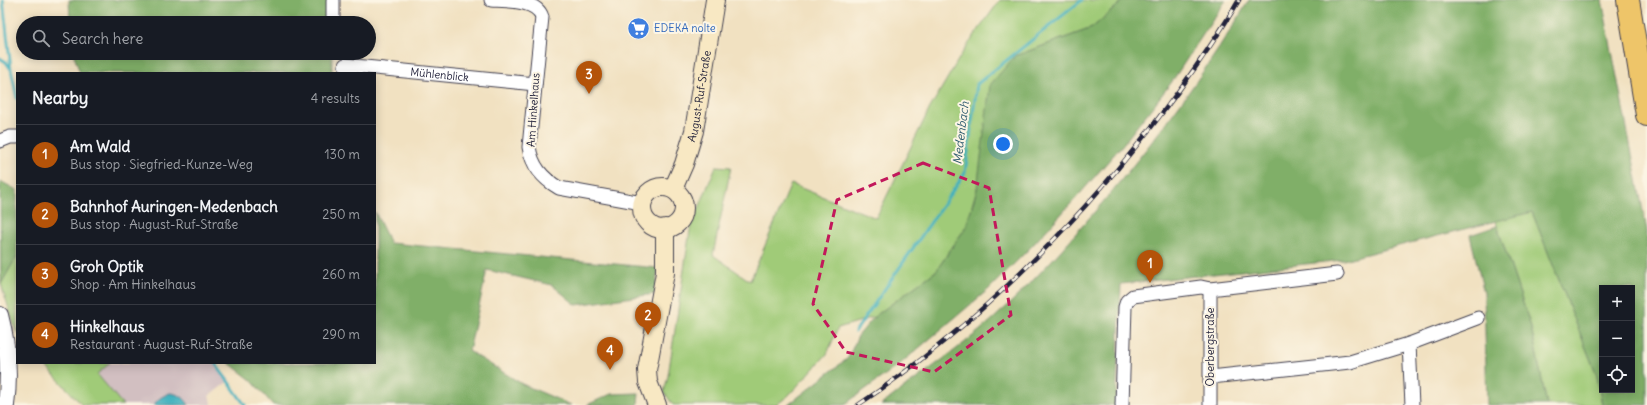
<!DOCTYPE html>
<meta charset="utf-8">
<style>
body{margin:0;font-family:Delius,sans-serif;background:#242831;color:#f1f3f6}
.controls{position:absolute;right:12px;bottom:12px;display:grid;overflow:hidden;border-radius:0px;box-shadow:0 2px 10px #0003}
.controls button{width:36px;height:36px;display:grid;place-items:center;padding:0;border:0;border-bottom:1px solid #363941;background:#171b24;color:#f1f3f6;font:20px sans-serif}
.you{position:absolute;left:1003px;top:144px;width:14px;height:14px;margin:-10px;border:3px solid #fff;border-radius:50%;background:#1a73e8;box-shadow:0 0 0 6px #1a73e833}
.badge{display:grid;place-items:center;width:26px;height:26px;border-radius:50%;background:#b45309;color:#fff;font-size:13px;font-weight:700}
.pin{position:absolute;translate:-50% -33px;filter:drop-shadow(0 1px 2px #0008)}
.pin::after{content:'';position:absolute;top:21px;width:14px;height:12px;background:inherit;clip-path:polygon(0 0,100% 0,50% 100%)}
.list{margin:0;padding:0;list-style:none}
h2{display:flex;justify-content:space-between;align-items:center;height:52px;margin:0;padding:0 16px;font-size:17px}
h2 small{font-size:13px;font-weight:400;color:#9ea1a6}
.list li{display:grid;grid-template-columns:26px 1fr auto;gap:12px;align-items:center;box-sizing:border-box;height:60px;padding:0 16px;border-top:1px solid #363941}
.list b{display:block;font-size:15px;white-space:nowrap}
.list p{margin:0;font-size:13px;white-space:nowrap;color:#9ea1a6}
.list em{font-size:13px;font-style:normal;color:#9ea1a6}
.icon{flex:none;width:22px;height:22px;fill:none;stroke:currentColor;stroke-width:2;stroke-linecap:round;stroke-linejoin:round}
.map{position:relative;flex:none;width:1647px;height:405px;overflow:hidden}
.search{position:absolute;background:#171b24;box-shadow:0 2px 10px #0003;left:16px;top:16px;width:360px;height:44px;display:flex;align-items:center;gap:10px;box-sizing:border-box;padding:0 14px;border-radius:22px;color:#9ea1a6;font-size:15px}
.panel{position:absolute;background:#171b24;box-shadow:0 2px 10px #0003;left:16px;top:72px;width:360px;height:292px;border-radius:0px}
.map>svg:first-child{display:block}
.industrial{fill:#d2bfc1}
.green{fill:#a0cb78;stroke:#61765a}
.forest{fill:#80af68;stroke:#516852;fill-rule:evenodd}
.water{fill:#41b0bd;stroke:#32697c}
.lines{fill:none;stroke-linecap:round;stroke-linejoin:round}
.stream{stroke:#41b0bd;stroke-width:3}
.minor-casing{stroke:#413f4f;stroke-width:15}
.tertiary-casing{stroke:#413f4f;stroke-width:18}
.secondary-casing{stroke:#413f4f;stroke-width:20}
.motorway-casing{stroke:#413f4f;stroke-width:24}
.minor{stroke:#fff;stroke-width:13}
.tertiary{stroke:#fff;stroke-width:16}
.secondary{stroke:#f8e8c3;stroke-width:18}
.motorway{stroke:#eec569;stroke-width:22}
.rail-casing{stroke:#22223b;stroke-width:4.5}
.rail{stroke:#fcf5e5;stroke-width:3;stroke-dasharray:9;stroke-linecap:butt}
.marked{fill:none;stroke:#c2185b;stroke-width:3;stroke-dasharray:8 5;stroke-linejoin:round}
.labels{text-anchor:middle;stroke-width:4;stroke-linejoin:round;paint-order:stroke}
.shop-label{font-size:11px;fill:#366cbe;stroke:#fcf5e5;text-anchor:start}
.street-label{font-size:11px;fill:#22223b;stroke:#fcf5e5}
.water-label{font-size:12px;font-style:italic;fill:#2e5b6f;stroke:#fcf5e5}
</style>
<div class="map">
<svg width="1647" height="405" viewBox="0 0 1647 405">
<rect width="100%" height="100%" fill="#fcf5e5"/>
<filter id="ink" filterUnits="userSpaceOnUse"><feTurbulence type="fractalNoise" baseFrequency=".025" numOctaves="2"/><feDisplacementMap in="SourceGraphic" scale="8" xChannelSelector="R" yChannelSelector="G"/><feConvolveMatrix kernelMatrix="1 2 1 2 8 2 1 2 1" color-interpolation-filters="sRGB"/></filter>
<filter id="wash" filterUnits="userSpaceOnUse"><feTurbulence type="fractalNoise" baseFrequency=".012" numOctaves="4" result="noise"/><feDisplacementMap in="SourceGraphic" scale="16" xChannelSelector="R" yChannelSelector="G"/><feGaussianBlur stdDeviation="0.9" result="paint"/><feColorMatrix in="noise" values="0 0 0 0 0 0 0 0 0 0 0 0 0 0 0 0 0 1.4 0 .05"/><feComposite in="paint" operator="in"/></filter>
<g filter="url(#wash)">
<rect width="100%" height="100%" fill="#f1e1c1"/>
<!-- industrial -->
<path class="industrial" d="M 110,363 L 214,363 L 230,380 L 209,396 L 212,405 L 123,405 L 97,374 Z"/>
<!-- green -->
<g class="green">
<path d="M 1000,0 L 1124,0 L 1092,28 L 1015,56 L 966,227 L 936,271 L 874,317 L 838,328 L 827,354 L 788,396 L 776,405 L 673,405 L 664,392 L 668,376 L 690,230 L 716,166 L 731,167 L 713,255 L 750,281 L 791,184 L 876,218 L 930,108 L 964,50 Z"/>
<path d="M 1532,212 L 1597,376 L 1602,405 L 1547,405 L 1531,327 L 1497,226 L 1496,220 Z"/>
<path d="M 17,256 L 17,334 L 1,284 Z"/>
<path d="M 43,363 L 110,363 L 97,374 L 123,405 L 82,405 Z"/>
</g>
<!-- forest -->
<g class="forest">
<path d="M 69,0 L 332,0 L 332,23 L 70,23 Z"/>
<path d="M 1124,0 L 1226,0 L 1171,83 L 1124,143 L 1078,196 L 1029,249 L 989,289 L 900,364 L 844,405 L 788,405 L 848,358 L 858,336 L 874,317 L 936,271 L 966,227 L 977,189 L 990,85 L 1015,56 L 1092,28 Z"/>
<path d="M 1249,0 L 1602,0 L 1647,231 L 1647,405 L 1602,405 L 1597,376 L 1532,212 L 1343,260 L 1121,284 L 1116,405 L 881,405 C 923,373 967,344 1005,308 C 1042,273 1075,235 1108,196 C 1160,134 1208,69 1249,0 ZM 1602,288 L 1632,288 L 1632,390 L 1602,390 Z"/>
<path d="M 73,53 L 332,53 L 332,73 L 80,73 Z"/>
<path d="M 0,181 L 17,190 L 17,256 L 1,284 Z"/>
<path d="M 375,212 L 390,243 L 658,268 L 655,294 L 576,305 L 552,285 L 487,270 L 469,351 L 522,384 L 571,405 L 273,405 L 251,380 L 229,363 L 375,363 Z"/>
<path d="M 1497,226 L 1531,327 L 1547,405 L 1487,405 L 1484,293 L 1470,235 Z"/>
<path d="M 639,393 L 638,405 L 587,405 L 611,394 Z"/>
</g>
<!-- water -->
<path class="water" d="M 170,393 C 179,394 184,397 189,405 L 154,405 C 158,398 163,396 170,393 Z"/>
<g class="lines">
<!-- stream -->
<g class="stream">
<path d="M 3,0 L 11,69 L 17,99"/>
<path d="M 0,58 L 6,62 L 10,68"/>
<path d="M 855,332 L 965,173 L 977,84 L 1082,0"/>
<path d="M 215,363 L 245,405"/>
</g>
</g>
</g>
<g filter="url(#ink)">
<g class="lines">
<defs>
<g id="minor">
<path d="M 333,0 L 333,23"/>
<path d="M 491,0 C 507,1 537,0 542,17 L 529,147 C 532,166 542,178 559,188 L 642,203"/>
<path id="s1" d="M 345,65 L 535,84"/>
<path d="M 0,141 L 10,137 L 17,137"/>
<path d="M 1210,289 L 1210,405"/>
<path d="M 1409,344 L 1412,405"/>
<path d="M 1211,377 L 1350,362 L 1409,344 L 1478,318"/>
<path d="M 1122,405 L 1125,307 L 1127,301 L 1133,296 L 1201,287 L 1210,289 L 1337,274"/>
</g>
<path id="tertiary" d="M 0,315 C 8,345 10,374 6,405"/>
<g id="secondary">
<circle cx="663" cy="208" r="21"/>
<path id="s2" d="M 673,189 L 684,164 L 694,131 L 715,0"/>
<path d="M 657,405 L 648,382 L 647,370 L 665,273 L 665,228"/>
</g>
<path id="motorway" d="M 1628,0 L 1647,115"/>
</defs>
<!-- minor casing -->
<use href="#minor" class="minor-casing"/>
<!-- tertiary casing -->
<use href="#tertiary" class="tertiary-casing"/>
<!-- secondary casing -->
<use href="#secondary" class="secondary-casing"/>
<!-- motorway casing -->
<use href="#motorway" class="motorway-casing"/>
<!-- minor -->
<use href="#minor" class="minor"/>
<!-- tertiary -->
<use href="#tertiary" class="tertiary"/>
<!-- secondary -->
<use href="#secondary" class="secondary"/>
<!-- motorway -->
<use href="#motorway" class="motorway"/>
<defs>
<path id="rail" d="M 858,405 C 976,326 1081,221 1166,108 C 1192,73 1217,38 1239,0"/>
</defs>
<!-- rail casing -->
<use href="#rail" class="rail-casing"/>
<!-- rail -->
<use href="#rail" class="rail"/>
</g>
</g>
<!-- marked area -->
<path class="marked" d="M 923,163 L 989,188 L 1011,315 L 934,372 L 846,352 L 813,304 L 837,200 Z"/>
<!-- icons -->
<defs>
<symbol id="supermarket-disc" viewBox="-11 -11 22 22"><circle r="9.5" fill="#3f7fe0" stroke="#fcf5e5"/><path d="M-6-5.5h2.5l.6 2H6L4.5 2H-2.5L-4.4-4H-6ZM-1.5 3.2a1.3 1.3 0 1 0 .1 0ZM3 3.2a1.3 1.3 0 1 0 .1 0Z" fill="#fff"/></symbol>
</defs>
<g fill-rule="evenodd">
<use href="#supermarket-disc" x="626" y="16" width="25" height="25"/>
</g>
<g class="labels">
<!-- shop labels -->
<g class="shop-label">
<text x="654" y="32">EDEKA nolte</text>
</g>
<!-- street labels -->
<g class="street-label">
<text dy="4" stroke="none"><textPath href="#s1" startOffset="95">Mühlenblick</textPath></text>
<text dy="4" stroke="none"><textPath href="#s2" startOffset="97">August-Ruf-Straße</textPath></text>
<text transform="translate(533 110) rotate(-86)" y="4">Am Hinkelhaus</text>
<text transform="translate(1210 347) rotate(-90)" y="4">Oberbergstraße</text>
</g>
<!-- water labels -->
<g class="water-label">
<text transform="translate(961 133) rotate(-83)" y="4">Medenbach</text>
</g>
</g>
</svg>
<div class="controls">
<button>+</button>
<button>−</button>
<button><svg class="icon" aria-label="locate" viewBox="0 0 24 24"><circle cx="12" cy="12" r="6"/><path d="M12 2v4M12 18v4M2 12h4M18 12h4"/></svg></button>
</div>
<div class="you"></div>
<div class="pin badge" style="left:1150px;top:283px">1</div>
<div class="pin badge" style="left:648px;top:335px">2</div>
<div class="pin badge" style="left:589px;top:94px">3</div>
<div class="pin badge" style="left:610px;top:370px">4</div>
<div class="search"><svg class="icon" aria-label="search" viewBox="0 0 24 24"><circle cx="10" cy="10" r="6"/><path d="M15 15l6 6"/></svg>Search here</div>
<section class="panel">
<h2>Nearby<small>4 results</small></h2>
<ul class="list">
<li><span class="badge">1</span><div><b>Am Wald</b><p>Bus stop · Siegfried-Kunze-Weg</p></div><em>130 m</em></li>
<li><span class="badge">2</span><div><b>Bahnhof Auringen-Medenbach</b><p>Bus stop · August-Ruf-Straße</p></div><em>250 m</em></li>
<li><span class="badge">3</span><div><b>Groh Optik</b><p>Shop · Am Hinkelhaus</p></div><em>260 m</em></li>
<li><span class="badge">4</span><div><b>Hinkelhaus</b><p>Restaurant · August-Ruf-Straße</p></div><em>290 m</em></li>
</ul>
</section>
</div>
